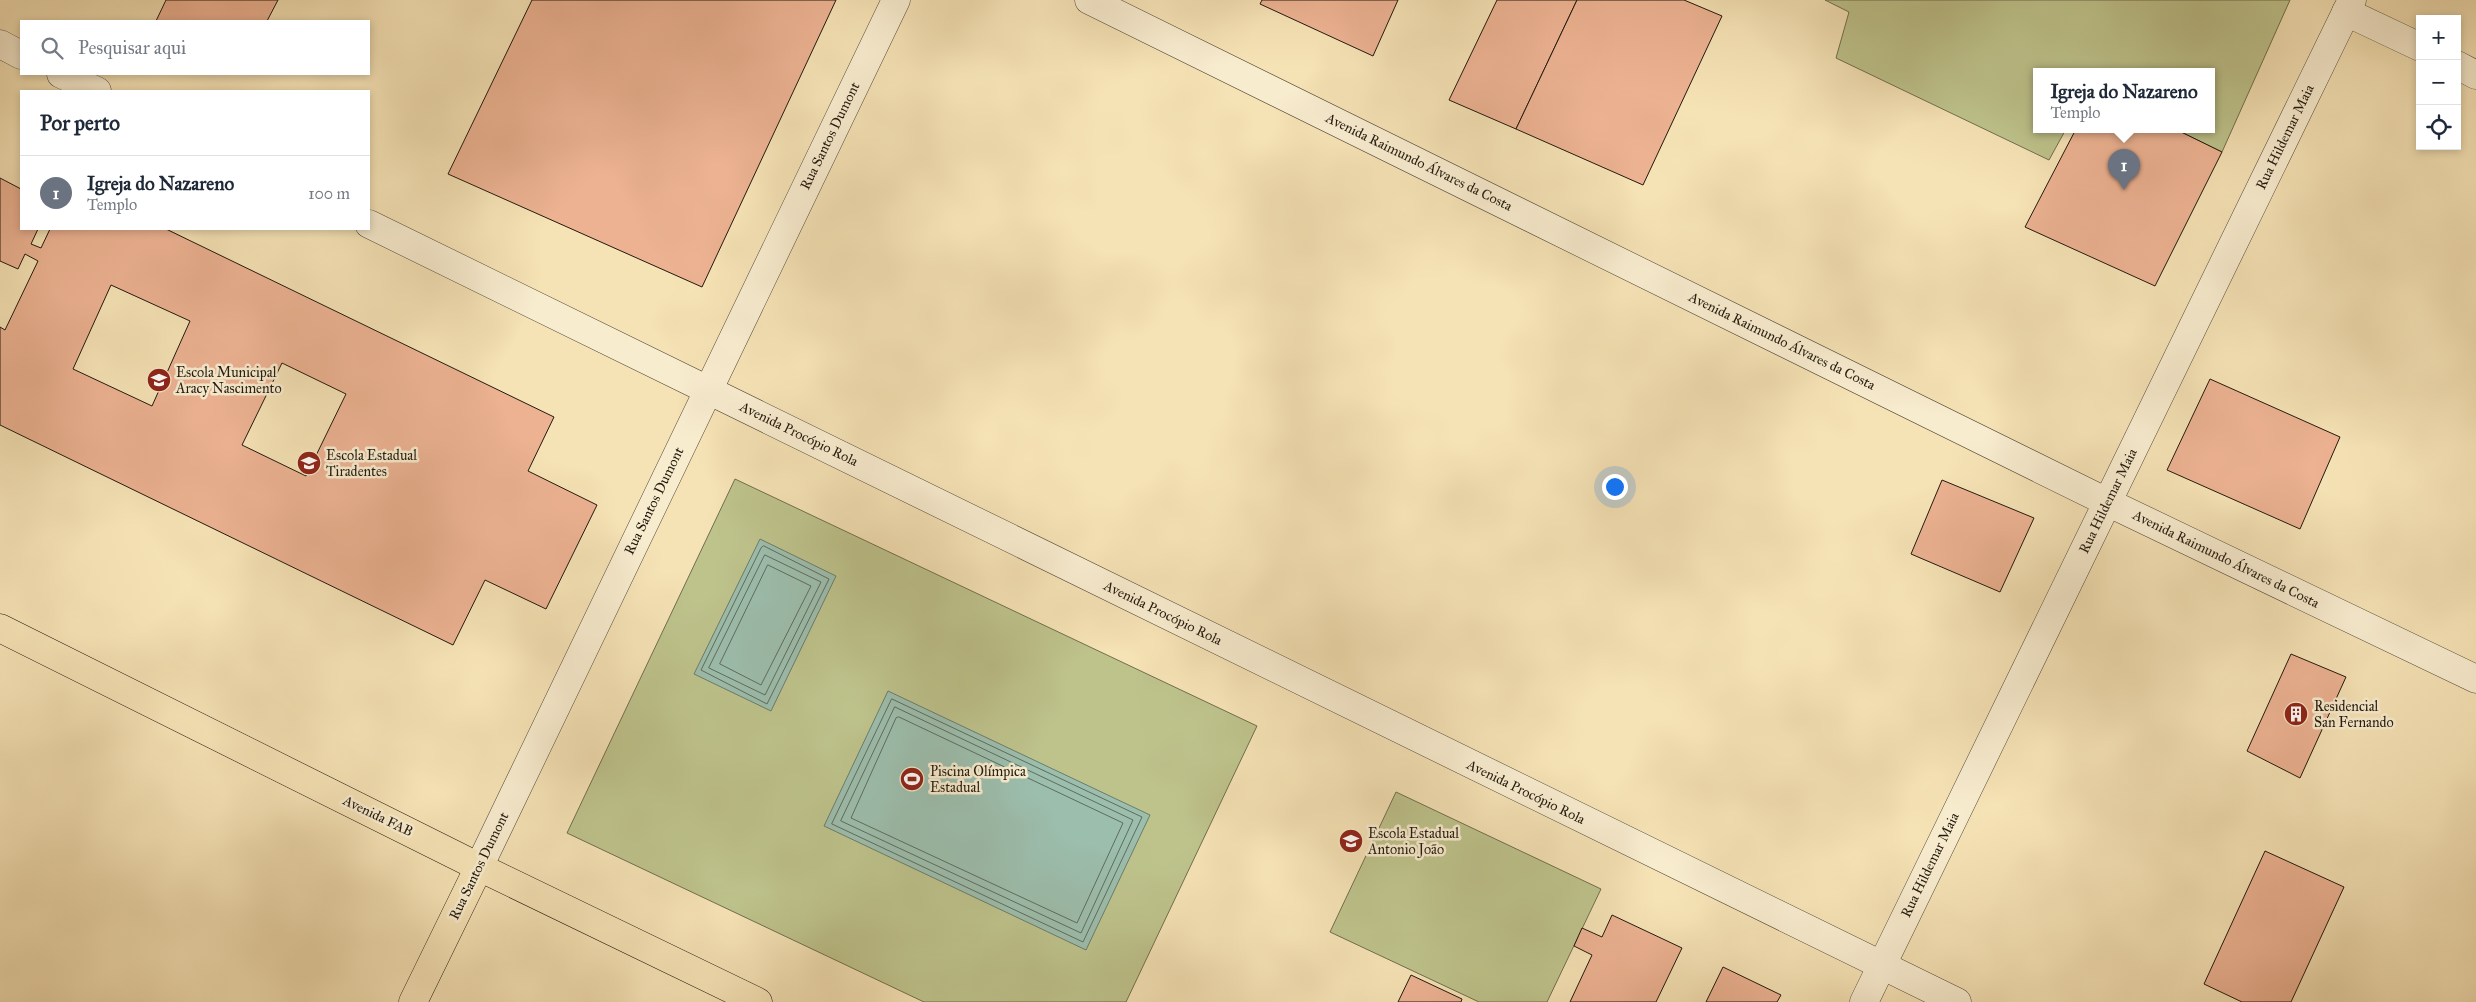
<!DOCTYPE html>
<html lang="pt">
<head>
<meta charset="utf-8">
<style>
	:root { --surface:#fff; --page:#f6f6f7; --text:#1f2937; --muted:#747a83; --line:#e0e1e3; --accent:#8f2418 }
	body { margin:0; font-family:"IM FELL Great Primer",serif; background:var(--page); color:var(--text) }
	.controls { position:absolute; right:15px; top:15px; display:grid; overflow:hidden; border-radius:0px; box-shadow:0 2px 8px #0003 }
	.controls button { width:45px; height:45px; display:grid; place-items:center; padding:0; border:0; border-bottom:1px solid var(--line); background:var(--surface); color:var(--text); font:25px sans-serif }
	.you { position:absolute; left:1614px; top:486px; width:18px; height:18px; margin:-12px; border:4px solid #fff; border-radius:50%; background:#1a73e8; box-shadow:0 0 0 8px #1a73e833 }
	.badge { display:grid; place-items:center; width:32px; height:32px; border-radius:50%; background:var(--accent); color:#fff; font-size:16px; font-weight:700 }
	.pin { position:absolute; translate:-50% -41px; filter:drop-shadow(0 1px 2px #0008) }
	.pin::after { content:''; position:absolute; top:26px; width:18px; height:15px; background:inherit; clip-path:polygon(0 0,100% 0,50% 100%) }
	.popup { position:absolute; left:2033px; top:68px; width:182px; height:65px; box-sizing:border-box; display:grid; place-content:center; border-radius:0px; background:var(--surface); filter:drop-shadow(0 1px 4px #0005); font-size:16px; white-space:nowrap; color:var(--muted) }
	.popup b { font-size:19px; color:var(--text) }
	.popup::after { content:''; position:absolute; left:50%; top:100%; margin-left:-10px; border:10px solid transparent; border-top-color:var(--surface) }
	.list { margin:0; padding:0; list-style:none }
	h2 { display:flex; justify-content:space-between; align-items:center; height:65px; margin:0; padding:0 20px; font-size:21px }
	h2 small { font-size:16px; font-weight:400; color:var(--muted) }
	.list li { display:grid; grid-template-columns:32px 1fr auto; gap:15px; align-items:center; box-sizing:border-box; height:75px; padding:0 20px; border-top:1px solid var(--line) }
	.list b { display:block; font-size:19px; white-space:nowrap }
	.list p { margin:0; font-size:16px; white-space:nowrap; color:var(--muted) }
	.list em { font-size:16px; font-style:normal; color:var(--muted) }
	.icon { flex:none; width:28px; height:28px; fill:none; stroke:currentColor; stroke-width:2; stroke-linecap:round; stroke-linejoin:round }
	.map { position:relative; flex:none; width:2476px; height:1002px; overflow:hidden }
	.search { position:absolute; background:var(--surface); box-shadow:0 2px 8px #0003; left:20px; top:20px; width:350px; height:55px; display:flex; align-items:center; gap:12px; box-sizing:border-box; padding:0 18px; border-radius:0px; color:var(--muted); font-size:19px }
	.panel { position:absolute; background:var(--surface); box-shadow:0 2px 8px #0003; left:20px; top:90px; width:350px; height:140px; border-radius:0px }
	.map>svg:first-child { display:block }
	.green { fill:#bec38c; stroke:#706e4d }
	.water { fill:#9cbead; stroke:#6b7c6d }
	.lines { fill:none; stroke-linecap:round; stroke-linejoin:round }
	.shore { stroke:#5e6c5e; stroke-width:1 }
	.building { fill:#ecb292; stroke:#21190e; fill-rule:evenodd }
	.minor-casing { stroke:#564b38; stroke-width:29 }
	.major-casing { stroke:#21190e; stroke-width:29 }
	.minor { stroke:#f8eccf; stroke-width:28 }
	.major { stroke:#f5e2b5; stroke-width:28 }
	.labels { text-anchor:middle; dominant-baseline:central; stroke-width:5; stroke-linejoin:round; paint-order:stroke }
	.street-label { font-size:14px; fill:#21190e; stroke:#f8eccf }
	.poi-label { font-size:14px; fill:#21190e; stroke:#f8eccf; text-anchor:start }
</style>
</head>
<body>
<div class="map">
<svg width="2476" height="1002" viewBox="0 0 2476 1002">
	<rect width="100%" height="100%" fill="#f5e2b5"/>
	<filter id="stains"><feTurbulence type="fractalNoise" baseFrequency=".004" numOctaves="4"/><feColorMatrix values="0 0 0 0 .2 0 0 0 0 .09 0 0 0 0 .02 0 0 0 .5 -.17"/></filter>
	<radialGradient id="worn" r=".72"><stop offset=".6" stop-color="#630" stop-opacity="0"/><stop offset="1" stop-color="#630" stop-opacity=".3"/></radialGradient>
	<!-- green -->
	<g class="green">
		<path d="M1825,0H2290L2222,152L2175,129H2212V71H2036V129H2066L2049,160L1836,58L1849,12Z"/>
		<path d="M735,479L1257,726L1126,1002H924L567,833Z"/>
		<path d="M1396,792L1601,889L1547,1002H1479L1330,932Z"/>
	</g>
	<!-- water -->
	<g class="water">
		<path d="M760,539L836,576L771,711L694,674Z"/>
		<path d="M888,691L1150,815L1086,950L824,826Z"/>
	</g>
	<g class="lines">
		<!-- shore -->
		<g class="shore">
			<path d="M764,546L829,579L767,704L701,670L761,548Z"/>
			<path d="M765,555L821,582L765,695L709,668Z"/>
			<path d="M768,565L811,586L761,685L720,664Z"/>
			<path d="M892,699L1142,817L1083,942L832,824Z"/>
			<path d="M895,707L1133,820L1081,933L841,821Z"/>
			<path d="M899,717L1123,823L1077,923L851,818L896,718Z"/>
		</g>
	</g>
	<!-- building -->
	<g class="building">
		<path d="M166,0H278L267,21H156Z"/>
		<path d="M532,0H836L702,287L448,174Z"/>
		<path d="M1262,0H1398L1373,56L1260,4Z"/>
		<path d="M1497,0H1577L1516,129L1449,100Z"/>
		<path d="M1577,0H1684L1722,16L1643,185L1516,129Z"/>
		<path d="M2076,129H2175L2222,152L2155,286L2025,227Z"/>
		<path d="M0,178L21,189V229H38L31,244L41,248L50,229H166L554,417L528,471L597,505L546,609L485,580L453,645L0,425V327L5,330L38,261L25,254L18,269L0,261ZM111,285L190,321L152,406L73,369ZM282,363L346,394L306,476L242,445Z"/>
		<path d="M2210,379L2340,437L2300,529L2167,470Z"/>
		<path d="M1942,480L2034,518L2000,592L1911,554Z"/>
		<path d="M2291,654L2346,677L2300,778L2247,751Z"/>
		<path d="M2265,851L2344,887L2291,1002H2242L2204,984Z"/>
		<path d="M1612,915L1682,948L1656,1002H1570L1592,955L1574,946L1582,928L1602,937Z"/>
		<path d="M1723,967L1781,995L1777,1002H1706Z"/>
		<path d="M1411,975L1462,999L1461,1002H1398Z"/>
	</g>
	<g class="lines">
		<!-- minor casing -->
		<g class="minor-casing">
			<g id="minor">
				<path d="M1089,0L2107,502L2476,679"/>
				<path d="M2346,12L2420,47"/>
				<path d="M0,44L21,55"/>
				<path d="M2457,65L2476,75"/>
				<path d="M61,74L97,91"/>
				<path d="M369,224L1957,1002"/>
				<path d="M479,867L896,0"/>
				<path d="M1864,1002L2352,0"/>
			</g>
		</g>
		<!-- major casing -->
		<g class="major-casing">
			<g id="major">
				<path d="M0,628L479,867L758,1002"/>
				<path d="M413,1002L479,867"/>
			</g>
		</g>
		<!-- minor -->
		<use href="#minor" class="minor"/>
		<!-- major -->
		<use href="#major" class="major"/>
	</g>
	<!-- icons -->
	<defs>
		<g id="school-disc" transform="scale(1.25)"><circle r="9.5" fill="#8f2418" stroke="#f8eccf"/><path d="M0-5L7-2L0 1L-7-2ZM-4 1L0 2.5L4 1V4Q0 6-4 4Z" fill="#fff"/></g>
		<g id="building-disc" transform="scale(1.25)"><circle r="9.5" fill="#8f2418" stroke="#f8eccf"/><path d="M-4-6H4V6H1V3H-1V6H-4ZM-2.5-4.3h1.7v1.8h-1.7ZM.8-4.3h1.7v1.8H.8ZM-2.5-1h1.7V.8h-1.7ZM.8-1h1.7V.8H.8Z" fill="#fff"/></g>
		<g id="stadium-disc" transform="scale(1.25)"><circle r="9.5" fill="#8f2418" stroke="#f8eccf"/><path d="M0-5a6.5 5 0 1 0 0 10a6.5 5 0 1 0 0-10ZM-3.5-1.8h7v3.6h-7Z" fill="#fff"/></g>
	</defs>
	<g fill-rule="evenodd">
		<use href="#school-disc" x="159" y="380"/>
		<use href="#school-disc" x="309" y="463"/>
		<use href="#building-disc" x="2296" y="714"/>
		<use href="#stadium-disc" x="912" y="779"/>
		<use href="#school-disc" x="1351" y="841"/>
	</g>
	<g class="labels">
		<!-- street labels -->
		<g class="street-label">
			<text transform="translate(830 136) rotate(-64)">Rua Santos Dumont</text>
			<text transform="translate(2285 137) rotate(-64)">Rua Hildemar Maia</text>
			<text transform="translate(1419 162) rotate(26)">Avenida Raimundo Álvares da Costa</text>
			<text transform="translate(1782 341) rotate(26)">Avenida Raimundo Álvares da Costa</text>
			<text transform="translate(799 434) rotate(26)">Avenida Procópio Rola</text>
			<text transform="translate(654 501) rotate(-64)">Rua Santos Dumont</text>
			<text transform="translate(2108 501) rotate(-64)">Rua Hildemar Maia</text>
			<text transform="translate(2226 559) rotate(26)">Avenida Raimundo Álvares da Costa</text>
			<text transform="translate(1163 613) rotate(26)">Avenida Procópio Rola</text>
			<text transform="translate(1526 792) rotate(26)">Avenida Procópio Rola</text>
			<text transform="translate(378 816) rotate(26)">Avenida FAB</text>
			<text transform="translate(1930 865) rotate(-64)">Rua Hildemar Maia</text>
			<text transform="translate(479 866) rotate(-64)">Rua Santos Dumont</text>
		</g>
		<!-- poi labels -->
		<g class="poi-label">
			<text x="176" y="372">Escola Municipal<tspan x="176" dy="16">Aracy Nascimento</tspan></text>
			<text x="326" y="455">Escola Estadual<tspan x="326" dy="16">Tiradentes</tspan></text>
			<text x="2314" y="706">Residencial<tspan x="2314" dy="16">San Fernando</tspan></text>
			<text x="930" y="771">Piscina Olímpica<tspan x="930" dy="16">Estadual</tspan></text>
			<text x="1368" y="833">Escola Estadual<tspan x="1368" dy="16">Antonio João</tspan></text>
		</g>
	</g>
	<rect width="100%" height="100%" filter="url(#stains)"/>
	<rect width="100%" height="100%" fill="url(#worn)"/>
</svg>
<div class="controls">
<button>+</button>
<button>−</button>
<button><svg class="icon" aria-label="locate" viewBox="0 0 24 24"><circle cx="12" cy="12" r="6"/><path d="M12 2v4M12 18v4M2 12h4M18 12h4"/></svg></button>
</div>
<div class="you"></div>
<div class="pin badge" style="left:2124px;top:190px;background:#6b7280">1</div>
<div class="popup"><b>Igreja do Nazareno</b>Templo</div>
<div class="search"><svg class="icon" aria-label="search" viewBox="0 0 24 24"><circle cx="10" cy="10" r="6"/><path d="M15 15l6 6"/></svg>Pesquisar aqui</div>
<section class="panel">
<h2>Por perto<small></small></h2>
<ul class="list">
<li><span class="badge" style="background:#6b7280">1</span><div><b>Igreja do Nazareno</b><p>Templo</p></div><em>100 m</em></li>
</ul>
</section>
</div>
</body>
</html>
